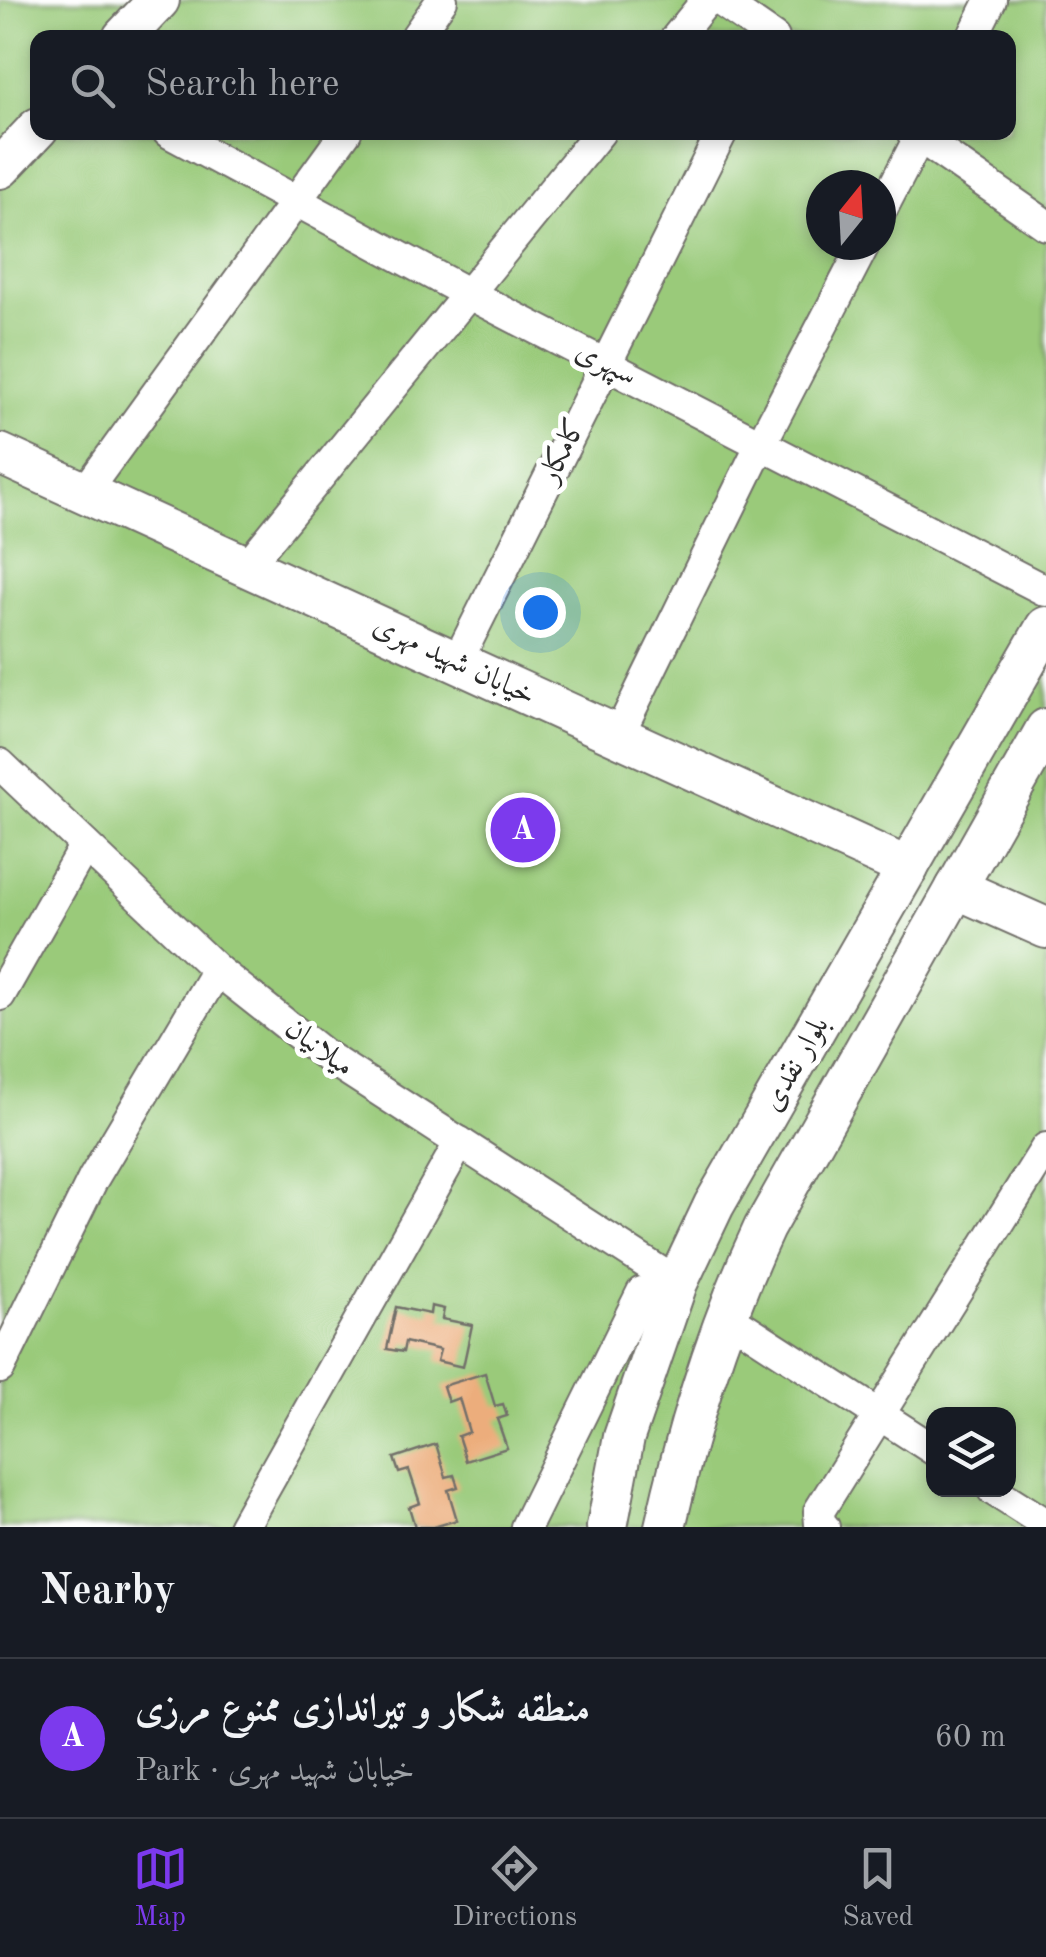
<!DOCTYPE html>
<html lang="en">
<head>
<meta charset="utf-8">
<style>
	:root { --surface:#171b24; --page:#20242c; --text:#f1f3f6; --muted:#9ea1a6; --line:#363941; --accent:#7c3aed }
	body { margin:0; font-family:"Old Standard TT",Amiri,serif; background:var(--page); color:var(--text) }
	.controls { position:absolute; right:30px; bottom:30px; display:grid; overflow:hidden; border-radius:20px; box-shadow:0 5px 15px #0003 }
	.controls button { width:90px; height:90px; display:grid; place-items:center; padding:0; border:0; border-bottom:2px solid var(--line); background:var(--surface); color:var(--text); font:50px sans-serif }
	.compass { position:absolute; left:806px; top:170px; width:90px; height:90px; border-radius:50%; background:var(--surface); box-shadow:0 5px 15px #0003; rotate:18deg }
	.you { position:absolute; left:540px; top:612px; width:35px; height:35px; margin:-25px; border:8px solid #fff; border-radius:50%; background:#1a73e8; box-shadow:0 0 0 15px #1a73e833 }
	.badge { display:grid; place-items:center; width:65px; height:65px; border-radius:50%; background:var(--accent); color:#fff; font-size:32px; font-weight:700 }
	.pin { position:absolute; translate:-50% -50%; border:5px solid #fff; box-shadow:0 2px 10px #0006 }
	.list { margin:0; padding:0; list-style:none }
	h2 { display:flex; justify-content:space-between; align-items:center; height:130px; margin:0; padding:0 40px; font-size:42px }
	h2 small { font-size:32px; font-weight:400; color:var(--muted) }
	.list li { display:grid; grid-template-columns:65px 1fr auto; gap:30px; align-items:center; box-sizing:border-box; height:160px; padding:0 40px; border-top:2px solid var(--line) }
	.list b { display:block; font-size:38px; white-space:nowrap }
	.list p { margin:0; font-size:32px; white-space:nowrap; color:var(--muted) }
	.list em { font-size:32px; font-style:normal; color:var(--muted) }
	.icon { flex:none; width:55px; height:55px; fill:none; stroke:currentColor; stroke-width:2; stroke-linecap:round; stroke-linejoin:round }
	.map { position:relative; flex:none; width:1046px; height:1527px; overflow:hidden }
	.search { position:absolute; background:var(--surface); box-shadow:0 5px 15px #0003; left:30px; right:30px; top:30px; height:110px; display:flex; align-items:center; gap:25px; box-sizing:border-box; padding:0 35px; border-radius:20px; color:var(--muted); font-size:38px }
	.sheet { height:290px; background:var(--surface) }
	nav { display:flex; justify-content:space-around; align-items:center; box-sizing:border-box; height:140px; border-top:2px solid var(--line); background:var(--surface); font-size:28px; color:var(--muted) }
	nav a { display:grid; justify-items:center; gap:5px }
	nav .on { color:var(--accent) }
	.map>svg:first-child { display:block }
	.green { fill:#9aca7a; stroke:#627a52; stroke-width:2.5; fill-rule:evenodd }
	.building { fill:#ecad7b }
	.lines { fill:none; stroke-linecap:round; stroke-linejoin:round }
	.minor-casing { stroke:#72706a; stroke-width:34 }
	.major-casing { stroke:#72706a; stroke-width:44 }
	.minor { stroke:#fff; stroke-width:30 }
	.major { stroke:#fff; stroke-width:40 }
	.labels { text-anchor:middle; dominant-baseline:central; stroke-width:10; stroke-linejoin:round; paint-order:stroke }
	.street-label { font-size:30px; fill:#2b2b2b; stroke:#fff }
</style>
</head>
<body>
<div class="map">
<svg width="1046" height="1527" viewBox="0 0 1046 1527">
	<rect width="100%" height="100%" fill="#fff"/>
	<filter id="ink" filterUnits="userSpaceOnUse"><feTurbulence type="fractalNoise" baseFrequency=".01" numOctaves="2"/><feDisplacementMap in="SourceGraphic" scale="20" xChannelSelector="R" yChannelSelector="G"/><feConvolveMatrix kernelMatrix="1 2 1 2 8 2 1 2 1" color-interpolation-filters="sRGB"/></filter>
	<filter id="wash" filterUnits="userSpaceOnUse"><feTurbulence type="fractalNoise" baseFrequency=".0048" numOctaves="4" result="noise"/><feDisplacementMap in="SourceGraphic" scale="40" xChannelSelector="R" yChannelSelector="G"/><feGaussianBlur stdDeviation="2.25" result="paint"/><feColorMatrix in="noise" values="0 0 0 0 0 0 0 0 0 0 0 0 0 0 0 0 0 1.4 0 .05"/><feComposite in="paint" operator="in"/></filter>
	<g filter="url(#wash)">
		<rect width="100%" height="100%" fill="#f5efde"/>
		<!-- green -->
		<path class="green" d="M0,0H1046V1527H0ZM38,38H1008V132H38ZM821,185H881V245H821ZM934,1414H1008V1490H934Z"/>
		<g id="blocks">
			<!-- building -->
			<g class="building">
				<path d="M431,1306L444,1309L442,1319L472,1325L463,1367L437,1361L440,1350L405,1342L403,1352L387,1349L396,1307L430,1314Z"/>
				<path d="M485,1373L495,1406L503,1404L507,1416L497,1419L507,1448L466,1461L458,1436L469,1432L459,1398L448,1402L443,1386Z"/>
				<path d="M436,1444L446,1477L454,1475L458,1487L448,1490L457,1520L434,1527H415L409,1507L420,1503L409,1470L399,1473L394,1458Z"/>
			</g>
		</g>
	</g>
	<g filter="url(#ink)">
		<use href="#blocks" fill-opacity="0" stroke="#72706a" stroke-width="2.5"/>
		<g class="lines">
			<!-- minor casing -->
			<g class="minor-casing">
				<g id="minor">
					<path d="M719,0L774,38"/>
					<path d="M415,38L442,0"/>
					<path d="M676,38L707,0"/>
					<path d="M972,38L991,0"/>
					<path d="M168,132L469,294L1046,591"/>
					<path d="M912,132L1046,225"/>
					<path d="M881,211L922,132"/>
					<path d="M85,492L346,132"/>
					<path d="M247,566L600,132"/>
					<path d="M457,662L722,132"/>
					<path d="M618,736L761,444L864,245"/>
					<path d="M0,764L217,970L326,1056L677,1283"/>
					<path d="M0,995L85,845"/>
					<path d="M725,1315L934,1450"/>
					<path d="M0,1368L93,1179L217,970"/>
					<path d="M993,1490L1046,1524"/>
					<path d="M243,1527L460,1142"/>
					<path d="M526,1527L642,1292L677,1283"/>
					<path d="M824,1527L820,1524L819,1511L1046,1148"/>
				</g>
			</g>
			<!-- major casing -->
			<g class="major-casing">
				<g id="major">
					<path d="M123,38L159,0"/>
					<path d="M0,168L38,128"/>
					<path d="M0,454L908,868"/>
					<path d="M956,888L1046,928"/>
					<path d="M607,1527L624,1437L677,1283L714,1205L1046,627"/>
					<path d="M665,1527C688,1424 719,1324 764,1228L1046,729"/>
				</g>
			</g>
			<!-- minor -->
			<use href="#minor" class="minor"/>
			<!-- major -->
			<use href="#major" class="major"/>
		</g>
	</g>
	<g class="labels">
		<!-- street labels -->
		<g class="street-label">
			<text transform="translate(606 364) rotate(27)">سپهری</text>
			<text transform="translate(563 451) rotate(-63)">کامکار</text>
			<text transform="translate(454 661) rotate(25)">خیابان شهید مهری</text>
			<text transform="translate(319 1048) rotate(36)">میلانیان</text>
			<text transform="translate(796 1064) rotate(-60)">بلوار نقدی</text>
		</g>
	</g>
</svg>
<div class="controls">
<button><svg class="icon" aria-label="layers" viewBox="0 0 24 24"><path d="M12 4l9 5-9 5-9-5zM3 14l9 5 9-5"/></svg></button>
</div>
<svg class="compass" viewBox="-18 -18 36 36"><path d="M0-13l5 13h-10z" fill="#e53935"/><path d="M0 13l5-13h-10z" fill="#9ea1a6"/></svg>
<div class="you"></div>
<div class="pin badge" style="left:523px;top:830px">A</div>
<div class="search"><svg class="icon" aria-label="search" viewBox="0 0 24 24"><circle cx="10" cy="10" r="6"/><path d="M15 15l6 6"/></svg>Search here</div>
</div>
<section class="sheet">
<h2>Nearby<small></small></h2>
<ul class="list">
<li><span class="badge">A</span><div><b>منطقه شکار و تیراندازی ممنوع مرزی</b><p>Park · خیابان شهید مهری</p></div><em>60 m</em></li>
</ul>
</section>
<nav>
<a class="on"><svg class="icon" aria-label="map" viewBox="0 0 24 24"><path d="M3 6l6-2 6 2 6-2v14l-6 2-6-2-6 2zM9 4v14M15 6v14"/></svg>Map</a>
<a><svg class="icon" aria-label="directions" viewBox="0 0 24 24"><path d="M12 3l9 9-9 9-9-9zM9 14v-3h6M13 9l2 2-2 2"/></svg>Directions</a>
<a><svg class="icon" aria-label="saved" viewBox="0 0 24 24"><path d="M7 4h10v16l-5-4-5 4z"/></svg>Saved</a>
</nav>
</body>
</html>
